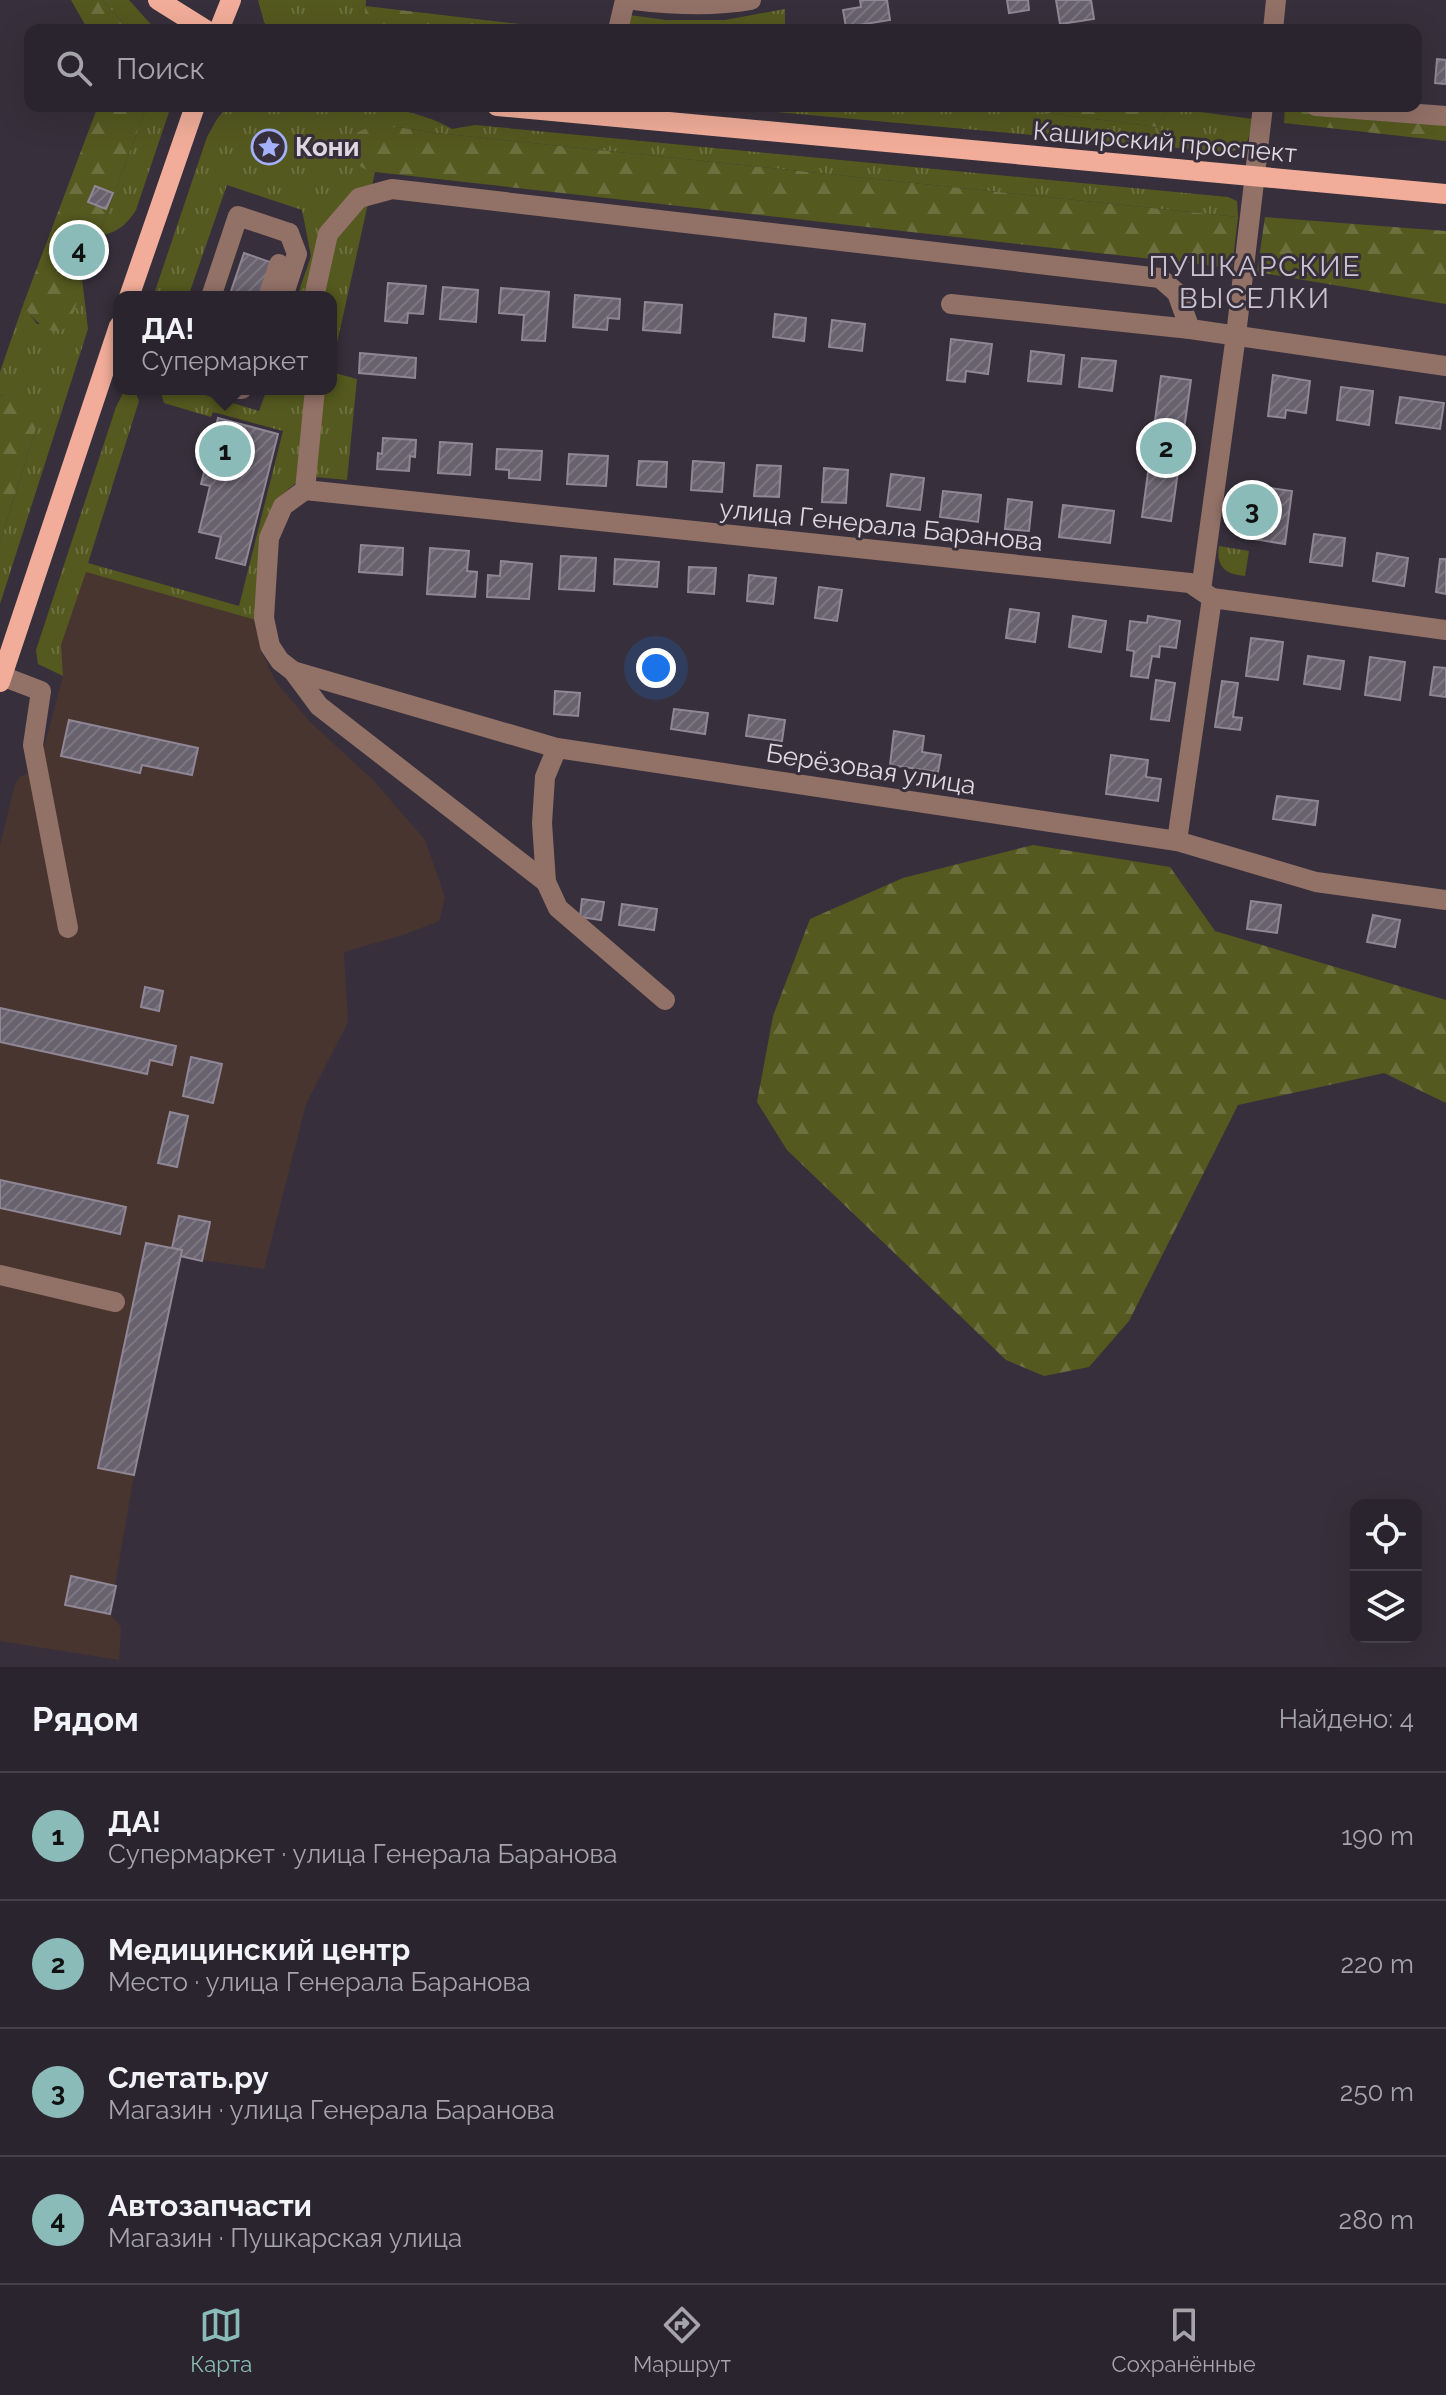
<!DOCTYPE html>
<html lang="ru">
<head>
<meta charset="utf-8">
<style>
	:root { --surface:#29242d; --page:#312c35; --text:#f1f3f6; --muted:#a5a4aa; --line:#454149; --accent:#8bbbb9 }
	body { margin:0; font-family:Raleway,sans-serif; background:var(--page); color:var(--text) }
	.controls { position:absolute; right:24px; bottom:24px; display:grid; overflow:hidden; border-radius:16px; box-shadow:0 8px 32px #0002 }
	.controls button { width:72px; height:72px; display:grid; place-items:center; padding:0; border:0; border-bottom:2px solid var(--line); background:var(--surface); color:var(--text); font:40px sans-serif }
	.you { position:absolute; left:656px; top:668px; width:28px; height:28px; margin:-20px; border:6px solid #fff; border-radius:50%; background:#1a73e8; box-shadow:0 0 0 12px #1a73e833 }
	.badge { display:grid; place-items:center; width:52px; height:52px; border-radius:50%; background:var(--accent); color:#111; font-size:26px; font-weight:700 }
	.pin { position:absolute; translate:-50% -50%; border:4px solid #fff; box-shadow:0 2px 8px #0006 }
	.popup { position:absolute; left:113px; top:291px; width:224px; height:104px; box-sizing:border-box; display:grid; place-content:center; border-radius:16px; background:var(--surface); filter:drop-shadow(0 2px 6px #0005); font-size:26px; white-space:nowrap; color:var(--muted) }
	.popup b { font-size:30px; color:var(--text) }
	.popup::after { content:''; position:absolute; left:50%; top:100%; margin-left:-16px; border:16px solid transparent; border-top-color:var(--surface) }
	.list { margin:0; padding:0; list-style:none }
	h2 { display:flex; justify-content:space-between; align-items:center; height:104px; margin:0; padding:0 32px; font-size:34px }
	h2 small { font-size:26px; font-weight:400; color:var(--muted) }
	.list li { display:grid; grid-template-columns:52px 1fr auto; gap:24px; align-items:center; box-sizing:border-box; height:128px; padding:0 32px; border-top:2px solid var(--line) }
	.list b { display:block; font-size:30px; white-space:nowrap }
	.list p { margin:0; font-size:26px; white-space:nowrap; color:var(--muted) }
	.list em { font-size:26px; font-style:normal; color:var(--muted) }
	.icon { flex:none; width:44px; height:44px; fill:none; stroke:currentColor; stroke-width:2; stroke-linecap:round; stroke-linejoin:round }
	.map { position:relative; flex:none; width:1446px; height:1667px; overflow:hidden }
	.search { position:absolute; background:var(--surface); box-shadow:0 8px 32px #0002; left:24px; right:24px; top:24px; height:88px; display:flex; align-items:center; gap:20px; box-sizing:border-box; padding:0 28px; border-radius:16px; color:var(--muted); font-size:30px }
	.sheet { height:616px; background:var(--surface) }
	nav { display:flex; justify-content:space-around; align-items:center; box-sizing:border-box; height:112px; border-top:2px solid var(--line); background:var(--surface); font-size:22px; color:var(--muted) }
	nav a { display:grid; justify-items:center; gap:4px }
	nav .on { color:var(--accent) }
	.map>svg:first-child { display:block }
	.industrial { fill:#493530 }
	.grass { fill:url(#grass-tufts) }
	.forest { fill:url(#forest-firs) }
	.building { fill:url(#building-hatch); stroke:#8f8795; stroke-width:2 }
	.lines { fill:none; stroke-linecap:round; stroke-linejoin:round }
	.minor { stroke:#927167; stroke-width:20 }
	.major { stroke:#f1ad99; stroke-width:20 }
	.labels { text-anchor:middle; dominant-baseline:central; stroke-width:6; stroke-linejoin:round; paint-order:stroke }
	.street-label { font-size:26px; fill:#ded9e1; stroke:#37303c }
	.poi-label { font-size:26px; font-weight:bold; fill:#ded9e1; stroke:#37303c; text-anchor:start }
	.neighbourhood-label { font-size:28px; letter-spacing:2px; fill:#cbc2d1; stroke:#37303c }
</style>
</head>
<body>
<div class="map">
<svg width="1446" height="1667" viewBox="0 0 1446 1667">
	<defs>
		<pattern id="grass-tufts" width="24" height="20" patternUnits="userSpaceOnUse" patternTransform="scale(2)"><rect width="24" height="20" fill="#54591f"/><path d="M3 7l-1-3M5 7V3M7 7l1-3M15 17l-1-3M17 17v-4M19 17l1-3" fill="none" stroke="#6c703f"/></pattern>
		<pattern id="forest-firs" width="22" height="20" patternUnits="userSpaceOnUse" patternTransform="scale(2)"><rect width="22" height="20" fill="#54591f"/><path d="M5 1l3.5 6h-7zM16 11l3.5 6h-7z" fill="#6c703f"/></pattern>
		<pattern id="building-hatch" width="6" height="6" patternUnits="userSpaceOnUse" patternTransform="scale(2)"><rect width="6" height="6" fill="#68616e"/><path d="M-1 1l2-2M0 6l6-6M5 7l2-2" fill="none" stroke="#7d7782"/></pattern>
	</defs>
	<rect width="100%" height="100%" fill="#37303c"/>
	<!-- industrial -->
	<path class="industrial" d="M86,571L256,620L261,652L276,682L310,722L373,780L425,840L445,897L439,921L403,935L344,952L348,1022L306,1104L264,1269L180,1257L134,1475L110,1614L121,1627L119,1660L0,1641V845L15,784L21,776L38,770L63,676L61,645Z"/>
	<!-- grass -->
	<g class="grass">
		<path d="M102,0H129L156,30H130Z"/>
		<path d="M258,0H366L365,15L380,28L398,30H269L264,22Z"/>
		<path d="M785,9V30H626L629,15L666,20H725Z"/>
		<path d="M147,106H171L136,210C126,226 116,233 98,236Z"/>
		<path d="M228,106C293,106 396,95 452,129L475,125L1228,197L1237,201L1238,217L437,133L397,127L363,169L375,172L331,370V297H297L311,256L302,210L227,185L188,297H153L207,137L217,119Z"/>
		<path d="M708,106H993L1157,127L1170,108L1253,119C1248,143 1248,151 1221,152Z"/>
		<path d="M82,279L88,329L0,604V543L36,428L5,394L0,396V372L23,305L37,324H68Z"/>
		<path d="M331,372L357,379L347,480L305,476L276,499L261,534L256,620L86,572L61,645L63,676L38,664L36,650L116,407L123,393L134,389L139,401L88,563L239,606L283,431L213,412L211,417L164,403L160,389H185L259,411L267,389H331Z"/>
		<path d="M1219,546L1249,551L1245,576C1225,574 1216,567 1219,546Z"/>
	</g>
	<!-- forest -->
	<g class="forest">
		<path d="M71,0H102L130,30H88Z"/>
		<path d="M365,6L569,30H398L371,25L365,15Z"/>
		<path d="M98,106H147L98,236L75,229L58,270L82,279C78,292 76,312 69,323C55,345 31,317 23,305Z"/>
		<path d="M993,106H1154L1170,108L1157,127Z"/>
		<path d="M1285,106L1446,116V141L1284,123Z"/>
		<path d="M374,126L397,127L437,133L1238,217L1232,268L375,172C371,171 366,171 363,168C352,162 347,143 356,134C360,130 368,128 374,126Z"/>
		<path d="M1265,217L1446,231V304L1257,272Z"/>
		<path d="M5,394C27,395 33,408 36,428L0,543V396Z"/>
		<path d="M1033,845L1170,867L1215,931L1446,1000V1103L1384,1073L1238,1105L1129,1321L1089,1367L1044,1376L1006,1360L787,1150L757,1102L773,1016L810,919L903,878Z"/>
	</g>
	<!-- building -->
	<g class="building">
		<path d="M860,0H887L890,20L846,27L843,10L861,7Z"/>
		<path d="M1007,0H1028L1029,10L1009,13Z"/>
		<path d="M1056,0H1091L1094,19L1060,24Z"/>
		<path d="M1437,59L1446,60V84L1435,83Z"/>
		<path d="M95,186L113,193L106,209L88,202Z"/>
		<path d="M75,228L98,236L82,279L58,271Z"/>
		<path d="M244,253L273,263L261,297H229Z"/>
		<path d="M388,283L426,286L423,314L408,313L407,323L385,321Z"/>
		<path d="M443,287L478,290L476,322L440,319Z"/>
		<path d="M501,288L549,292L545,341L522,340L524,315L499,313Z"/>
		<path d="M575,295L620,299L619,319L608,318L607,330L573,327Z"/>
		<path d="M645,302L682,305L680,333L643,330Z"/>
		<path d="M775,314L806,318L804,341L773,337Z"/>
		<path d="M832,320L865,324L862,351L829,347Z"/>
		<path d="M951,339L992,344L988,374L966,371L965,382L947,380Z"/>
		<path d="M1031,351L1064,355L1061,384L1028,381Z"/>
		<path d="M360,353L416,358L415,378L359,373Z"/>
		<path d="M1082,358L1116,361L1112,391L1079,387Z"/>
		<path d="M1273,375L1310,381L1306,413L1286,410L1285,418L1268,416Z"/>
		<path d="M1161,376L1191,380L1171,521L1142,517Z"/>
		<path d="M1341,387L1373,391L1369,425L1337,420Z"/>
		<path d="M1400,397L1444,403L1440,429L1396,423Z"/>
		<path d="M218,418L278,434L245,565L216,558L221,537L199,532L210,486L201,484Z"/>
		<path d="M383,438L416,440L415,457L410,456L409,471L377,469L378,453L382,454Z"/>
		<path d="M440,442L472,444L470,475L438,473Z"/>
		<path d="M497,449L542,451L540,480L509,478V470L496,469Z"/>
		<path d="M569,454L608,456L606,486L567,484Z"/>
		<path d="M639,461L667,462L666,487L637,485Z"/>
		<path d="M693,461L724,463L722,492L691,490Z"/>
		<path d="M757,465L781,466L779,497L754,496Z"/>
		<path d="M824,468L848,470L846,503L822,502Z"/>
		<path d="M891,474L924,478L920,510L887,506Z"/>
		<path d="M1248,485L1292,491L1285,544L1241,537Z"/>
		<path d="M943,491L981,495L978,522L940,517Z"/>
		<path d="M1008,499L1032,502L1029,531L1005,529Z"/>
		<path d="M1063,505L1114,511L1110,543L1059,537Z"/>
		<path d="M1314,534L1345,538L1342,566L1310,562Z"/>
		<path d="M361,545L403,548L402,575L359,572Z"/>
		<path d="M430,548L469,551L467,571L477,572L475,597L427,594Z"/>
		<path d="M1377,553L1408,558L1404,586L1373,581Z"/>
		<path d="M561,556L596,558L594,591L559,589Z"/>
		<path d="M615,559L659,562L657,587L614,584Z"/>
		<path d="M1440,559H1446V594L1436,592Z"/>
		<path d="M501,561L532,564L529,599L487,597L488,575L500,576Z"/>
		<path d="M689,567L716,568L714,594L688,592Z"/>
		<path d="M749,575L776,578L773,604L747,601Z"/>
		<path d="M819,587L842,590L837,621L815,618Z"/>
		<path d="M1010,609L1039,613L1035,642L1006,638Z"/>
		<path d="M1073,616L1106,621L1101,652L1069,647Z"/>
		<path d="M1148,616L1180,621L1176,648L1160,646L1159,657L1152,656L1148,678L1131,676L1134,651L1127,650L1130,621L1147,623Z"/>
		<path d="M1251,638L1283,642L1278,680L1246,676Z"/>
		<path d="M1308,656L1344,661L1340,689L1304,684Z"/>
		<path d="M1370,657L1405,662L1400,700L1365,695Z"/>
		<path d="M1434,667L1446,668V697L1430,695Z"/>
		<path d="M1156,680L1175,683L1169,721L1151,719Z"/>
		<path d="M1222,681L1238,683L1233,717L1242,718L1240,730L1215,727Z"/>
		<path d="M555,691L580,693L578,716L554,714Z"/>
		<path d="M674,709L708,713L705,734L671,729Z"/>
		<path d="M749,715L785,720L782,741L746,736Z"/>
		<path d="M69,720L198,748L192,775L142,765L140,773L61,756Z"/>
		<path d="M894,731L924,736L922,752L941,755L938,772L890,765Z"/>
		<path d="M1111,755L1148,760L1146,777L1161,779L1158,801L1106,794Z"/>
		<path d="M1277,796L1318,801L1315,825L1273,819Z"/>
		<path d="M582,899L604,902L601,920L580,917Z"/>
		<path d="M1251,901L1281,905L1277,933L1247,929Z"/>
		<path d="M622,904L657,909L654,930L619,925Z"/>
		<path d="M1373,915L1400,920L1395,947L1367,942Z"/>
		<path d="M145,987L163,991L159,1011L141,1007Z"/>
		<path d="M0,1008L176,1046L172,1065L150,1060L147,1074L0,1042Z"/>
		<path d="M191,1057L222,1064L213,1103L183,1096Z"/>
		<path d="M170,1112L188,1116L177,1167L158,1163Z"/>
		<path d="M0,1180L126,1207L120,1234L0,1208Z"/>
		<path d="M179,1216L210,1222L202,1261L180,1256L182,1250L172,1248Z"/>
		<path d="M146,1243L182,1250L134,1475L98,1468Z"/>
		<path d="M71,1576L116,1586L110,1614L65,1605Z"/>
	</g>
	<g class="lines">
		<!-- minor -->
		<g class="minor">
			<path d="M634,0C674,5 712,7 751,0"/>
			<path d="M618,30L625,0"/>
			<path d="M1273,30L1276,0"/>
			<path d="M1316,106L1446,116"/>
			<path d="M211,297L238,216L289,233"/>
			<path d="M268,297L279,264"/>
			<path d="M283,297L297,254L289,233"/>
			<path d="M314,297L328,234L359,198L392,189L1160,278L1177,293L1190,329L1446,366"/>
			<path d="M951,304L1190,329"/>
			<path d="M237,389H242"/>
			<path d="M315,389L305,490L283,506L269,538L264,618L270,646L280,661L293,671L319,706L546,882"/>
			<path d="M305,490L1190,583L1212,598L1446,630"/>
			<path d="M1201,590L1236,335L1263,106"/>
			<path d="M293,671L557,748L1177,841L1316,882L1446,900"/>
			<path d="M2,676L41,691L33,745L68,928"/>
			<path d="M557,748L545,777L542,823L546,882L558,908L665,1000"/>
			<path d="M1177,841L1212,598"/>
			<path d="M0,1275L115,1302"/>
		</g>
		<!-- major -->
		<g class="major">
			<path d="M158,0L206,30"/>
			<path d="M219,30L231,0"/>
			<path d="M497,106L1446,194"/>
			<path d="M129,297L195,106"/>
			<path d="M0,682L119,326"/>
		</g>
	</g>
	<!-- icons -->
	<defs>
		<g id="sight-ring" transform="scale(1.8)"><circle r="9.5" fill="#37303c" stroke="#a4b2fc" stroke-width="1.5"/><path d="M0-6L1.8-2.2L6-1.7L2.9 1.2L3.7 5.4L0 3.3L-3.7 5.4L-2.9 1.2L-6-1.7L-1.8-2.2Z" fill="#a4b2fc"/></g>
	</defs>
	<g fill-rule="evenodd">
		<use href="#sight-ring" x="269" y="147"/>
	</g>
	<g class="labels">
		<!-- street labels -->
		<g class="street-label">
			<text transform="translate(1165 142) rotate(5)">Каширский проспект</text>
			<text transform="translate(881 525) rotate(6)">улица Генерала Баранова</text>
			<text transform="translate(871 769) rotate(9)">Берёзовая улица</text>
		</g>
		<!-- poi labels -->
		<g class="poi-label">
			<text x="295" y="147">Кони</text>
		</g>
		<!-- neighbourhood labels -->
		<g class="neighbourhood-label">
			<text x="1255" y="266">ПУШКАРСКИЕ<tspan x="1255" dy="32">ВЫСЕЛКИ</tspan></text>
		</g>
	</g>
</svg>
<div class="controls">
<button><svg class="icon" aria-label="locate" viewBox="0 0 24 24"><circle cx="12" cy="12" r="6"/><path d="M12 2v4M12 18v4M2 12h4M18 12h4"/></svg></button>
<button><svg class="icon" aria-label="layers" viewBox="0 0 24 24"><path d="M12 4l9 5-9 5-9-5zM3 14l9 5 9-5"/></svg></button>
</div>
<div class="you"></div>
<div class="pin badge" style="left:225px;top:451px">1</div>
<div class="popup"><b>ДА!</b>Супермаркет</div>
<div class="pin badge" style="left:1166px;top:448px">2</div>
<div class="pin badge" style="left:1252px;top:510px">3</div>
<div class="pin badge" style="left:79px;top:250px">4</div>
<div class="search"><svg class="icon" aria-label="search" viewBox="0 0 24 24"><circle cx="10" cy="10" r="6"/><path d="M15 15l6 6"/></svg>Поиск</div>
</div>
<section class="sheet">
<h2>Рядом<small>Найдено: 4</small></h2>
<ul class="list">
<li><span class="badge">1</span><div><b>ДА!</b><p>Супермаркет · улица Генерала Баранова</p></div><em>190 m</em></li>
<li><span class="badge">2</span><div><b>Медицинский центр</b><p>Место · улица Генерала Баранова</p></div><em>220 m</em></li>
<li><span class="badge">3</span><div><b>Слетать.ру</b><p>Магазин · улица Генерала Баранова</p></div><em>250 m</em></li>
<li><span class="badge">4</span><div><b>Автозапчасти</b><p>Магазин · Пушкарская улица</p></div><em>280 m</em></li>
</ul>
</section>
<nav>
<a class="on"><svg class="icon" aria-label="map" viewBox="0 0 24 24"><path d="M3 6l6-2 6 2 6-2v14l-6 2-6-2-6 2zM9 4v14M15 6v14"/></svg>Карта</a>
<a><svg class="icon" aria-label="directions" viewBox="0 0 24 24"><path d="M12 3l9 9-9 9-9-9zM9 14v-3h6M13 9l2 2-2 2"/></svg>Маршрут</a>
<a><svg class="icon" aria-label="saved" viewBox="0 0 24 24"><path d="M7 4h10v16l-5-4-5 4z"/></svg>Сохранённые</a>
</nav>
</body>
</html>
